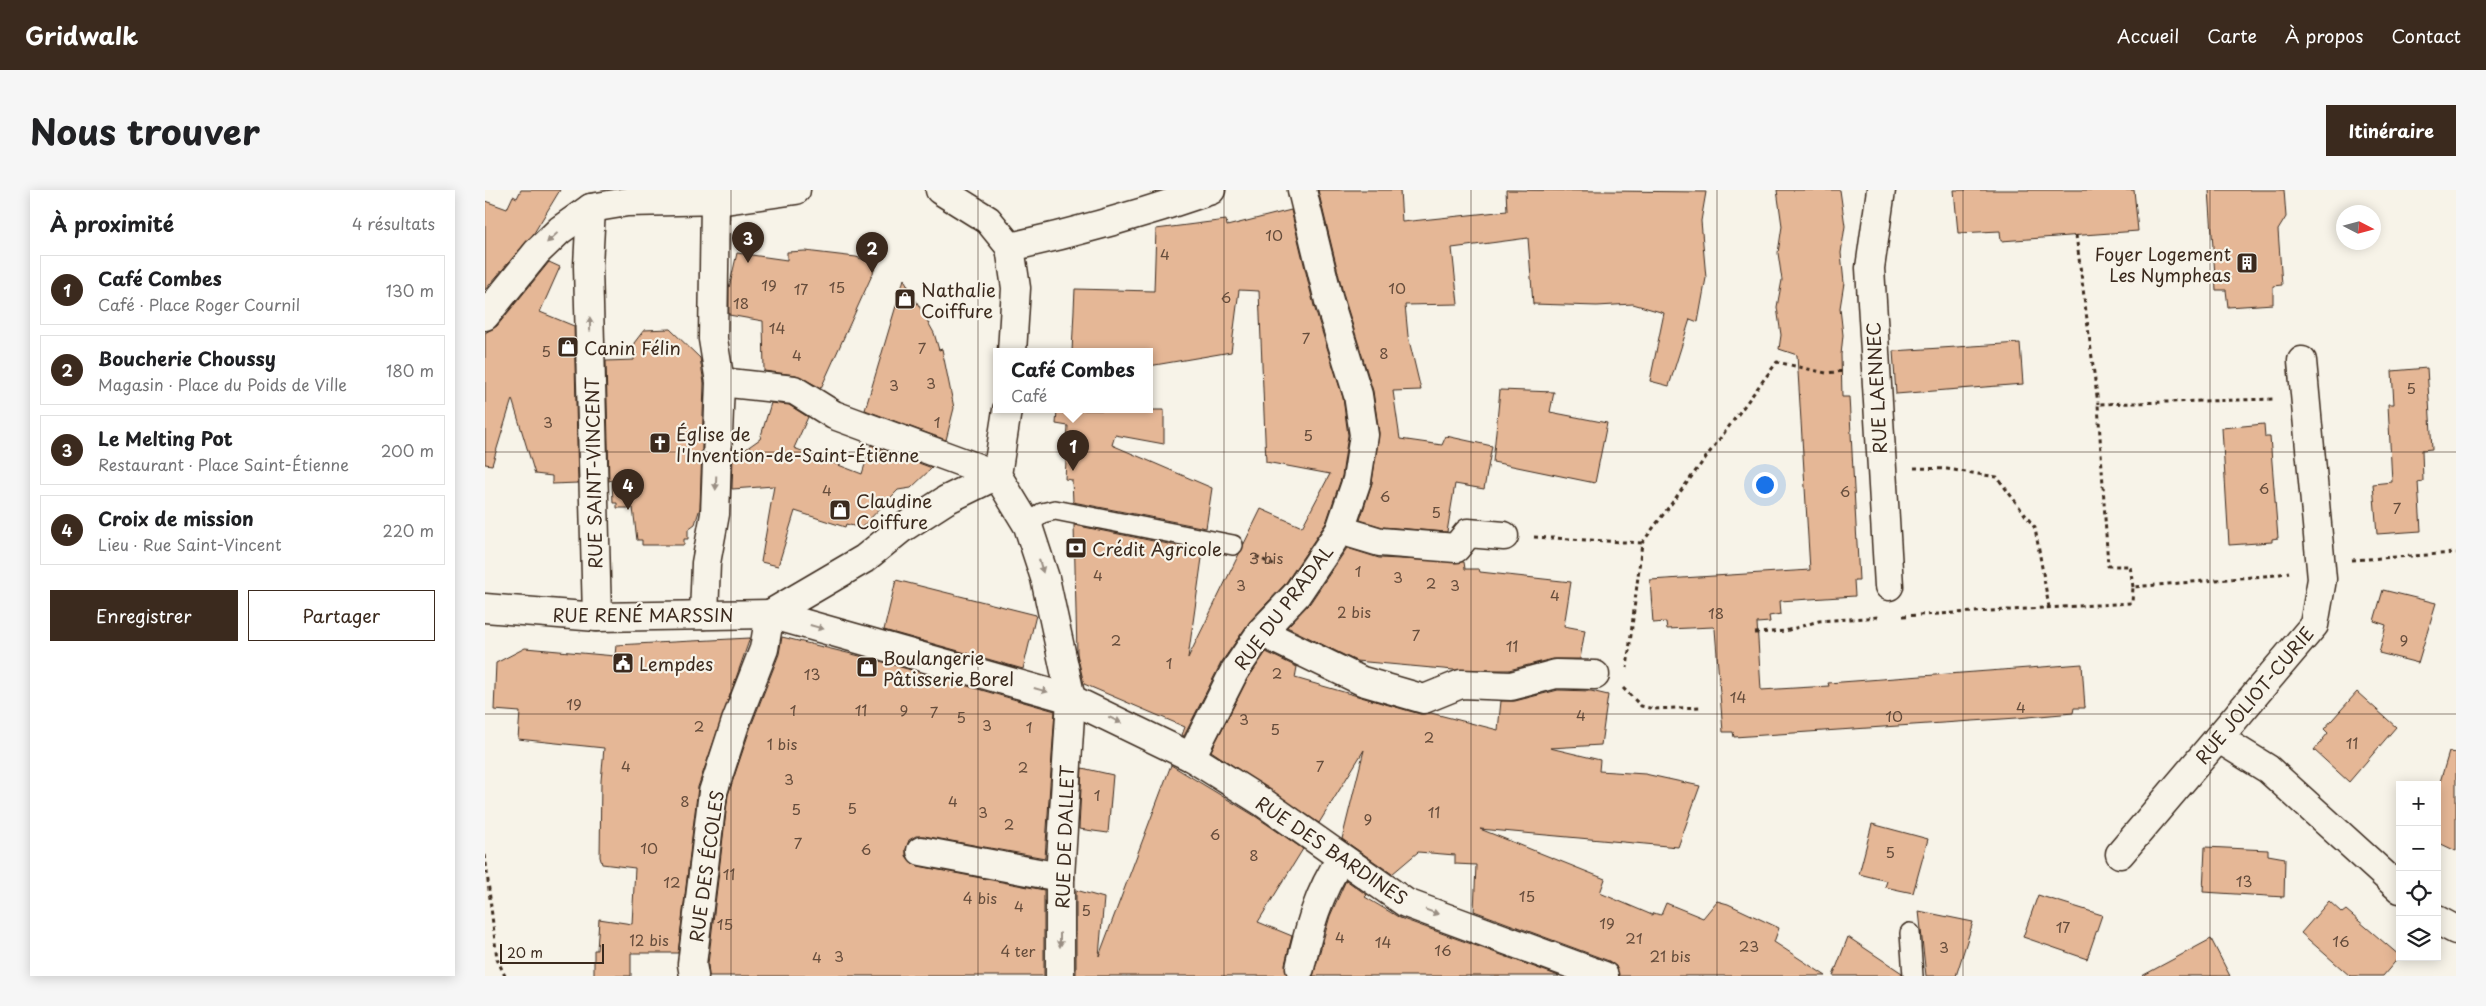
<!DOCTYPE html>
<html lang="fr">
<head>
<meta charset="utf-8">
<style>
	:root { --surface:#fff; --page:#f6f6f6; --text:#202124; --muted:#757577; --line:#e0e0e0; --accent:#3b2a1e }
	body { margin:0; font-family:"Playpen Sans",sans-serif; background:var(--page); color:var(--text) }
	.controls { position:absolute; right:15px; bottom:15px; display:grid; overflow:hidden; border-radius:0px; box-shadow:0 2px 12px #0003 }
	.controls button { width:45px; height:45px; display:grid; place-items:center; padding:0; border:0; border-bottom:1px solid var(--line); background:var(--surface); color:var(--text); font:25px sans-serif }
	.compass { position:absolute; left:1851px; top:15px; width:45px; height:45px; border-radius:50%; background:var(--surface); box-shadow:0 2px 12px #0003; rotate:96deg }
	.scale { position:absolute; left:15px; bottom:12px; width:104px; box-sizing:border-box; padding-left:5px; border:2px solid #3b2a1e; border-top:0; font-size:14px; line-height:18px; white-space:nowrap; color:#3b2a1e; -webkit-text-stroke:4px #f7f3e8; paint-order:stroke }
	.you { position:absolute; left:1279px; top:294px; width:18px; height:18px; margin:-12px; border:4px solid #fff; border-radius:50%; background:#1a73e8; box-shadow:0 0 0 8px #1a73e833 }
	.badge { display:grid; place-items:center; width:32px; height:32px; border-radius:50%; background:var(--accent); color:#fff; font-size:16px; font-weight:700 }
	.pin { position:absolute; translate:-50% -41px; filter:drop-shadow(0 1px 2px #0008) }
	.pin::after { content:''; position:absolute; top:26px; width:18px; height:15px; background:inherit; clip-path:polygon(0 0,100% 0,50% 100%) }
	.popup { position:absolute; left:508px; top:158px; width:160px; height:65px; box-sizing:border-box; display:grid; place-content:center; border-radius:0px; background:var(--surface); filter:drop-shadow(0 1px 4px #0005); font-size:16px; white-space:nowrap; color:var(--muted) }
	.popup b { font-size:19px; color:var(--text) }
	.popup::after { content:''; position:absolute; left:50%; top:100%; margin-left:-10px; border:10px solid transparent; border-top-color:var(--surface) }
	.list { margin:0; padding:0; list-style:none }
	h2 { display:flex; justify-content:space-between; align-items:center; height:65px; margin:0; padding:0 20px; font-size:21px }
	h2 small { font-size:16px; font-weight:400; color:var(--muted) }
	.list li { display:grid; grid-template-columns:32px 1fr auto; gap:15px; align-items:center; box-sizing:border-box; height:70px; margin:0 10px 10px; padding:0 10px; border:1px solid var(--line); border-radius:0px }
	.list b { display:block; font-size:19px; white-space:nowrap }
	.list p { margin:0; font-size:16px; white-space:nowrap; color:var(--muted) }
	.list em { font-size:16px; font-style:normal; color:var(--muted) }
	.actions { display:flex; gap:10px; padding:15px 20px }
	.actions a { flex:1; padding:11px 0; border:1px solid var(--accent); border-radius:0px; text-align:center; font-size:18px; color:var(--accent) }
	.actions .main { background:var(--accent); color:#fff }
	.icon { flex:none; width:28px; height:28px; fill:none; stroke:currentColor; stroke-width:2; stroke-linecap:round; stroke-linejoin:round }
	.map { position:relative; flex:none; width:1971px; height:786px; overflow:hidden; border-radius:0px }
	header { display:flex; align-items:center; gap:30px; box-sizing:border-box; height:70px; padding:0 25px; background:var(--accent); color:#fff }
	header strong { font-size:24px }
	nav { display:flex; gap:28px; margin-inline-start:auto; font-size:18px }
	.intro { display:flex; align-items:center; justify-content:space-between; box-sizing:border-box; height:120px; padding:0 30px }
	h1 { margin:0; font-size:35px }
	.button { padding:12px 22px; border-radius:0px; background:var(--accent); color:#fff; font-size:18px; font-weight:700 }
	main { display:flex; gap:30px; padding:0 30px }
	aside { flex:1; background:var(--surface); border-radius:0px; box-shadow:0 2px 12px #0003 }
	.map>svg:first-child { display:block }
	.building { fill:#e5b796; stroke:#3b2a1e }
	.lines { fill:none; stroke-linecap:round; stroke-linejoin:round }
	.service-casing { stroke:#3b2a1e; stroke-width:22 }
	.minor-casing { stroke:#3b2a1e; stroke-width:31 }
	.path { stroke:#3b2a1e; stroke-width:3; stroke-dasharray:4 4; stroke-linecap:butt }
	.service { stroke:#f7f3e8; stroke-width:19 }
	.minor { stroke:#f7f3e8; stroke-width:28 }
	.oneway { fill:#998e83 }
	.grid { fill:none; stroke:#3b2a1e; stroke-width:1; stroke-opacity:0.55 }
	.labels { text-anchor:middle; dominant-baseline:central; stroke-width:4.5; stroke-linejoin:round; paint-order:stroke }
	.number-label { font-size:15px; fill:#664d3c }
	.poi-label { font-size:18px; fill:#3b2a1e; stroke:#f7f3e8; text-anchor:start }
	.street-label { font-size:18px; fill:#3b2a1e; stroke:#f7f3e8 }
</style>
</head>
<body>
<header>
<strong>Gridwalk</strong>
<nav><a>Accueil</a><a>Carte</a><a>À propos</a><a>Contact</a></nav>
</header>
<div class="intro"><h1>Nous trouver</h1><a class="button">Itinéraire</a></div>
<main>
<aside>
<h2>À proximité<small>4 résultats</small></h2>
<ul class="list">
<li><span class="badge">1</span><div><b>Café Combes</b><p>Café · Place Roger Cournil</p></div><em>130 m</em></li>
<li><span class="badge">2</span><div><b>Boucherie Choussy</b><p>Magasin · Place du Poids de Ville</p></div><em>180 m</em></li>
<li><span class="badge">3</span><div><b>Le Melting Pot</b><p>Restaurant · Place Saint-Étienne</p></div><em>200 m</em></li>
<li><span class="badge">4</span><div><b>Croix de mission</b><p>Lieu · Rue Saint-Vincent</p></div><em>220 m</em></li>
</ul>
<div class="actions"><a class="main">Enregistrer</a><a>Partager</a></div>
</aside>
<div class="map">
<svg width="1971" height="786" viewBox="0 0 1971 786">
	<rect width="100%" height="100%" fill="#f7f3e8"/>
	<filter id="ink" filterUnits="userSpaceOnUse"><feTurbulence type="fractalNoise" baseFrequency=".02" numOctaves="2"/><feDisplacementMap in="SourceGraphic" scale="10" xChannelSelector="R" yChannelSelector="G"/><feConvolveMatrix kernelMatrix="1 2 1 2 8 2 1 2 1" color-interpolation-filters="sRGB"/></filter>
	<g filter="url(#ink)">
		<!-- building -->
		<g class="building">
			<path d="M36,0H75L49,43L0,100V11L22,19L28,6L32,8Z"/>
			<path d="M833,0H915L917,32L1022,21L1021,0L1221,2L1216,31L1221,88L1213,132L1205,129L1184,196L1165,191L1179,123L1148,114L1112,116L1048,114L1043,48L967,58L973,114L920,115L923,146L936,200L908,201L915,249L957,255L961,246L1007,256L999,299L970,294L962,342L898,337L875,330L887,293L894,243L888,201L859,107Z"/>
			<path d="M1292,0H1355L1360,36L1356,63L1359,93L1355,118L1358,145L1356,165L1357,207H1364L1374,390H1369L1370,406L1295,411L1296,424L1284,426L1285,432L1272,433L1276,500L1344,496L1343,493L1597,474L1600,518H1589L1588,523L1532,528L1249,547L1248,542H1238L1230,439L1228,437L1182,439L1181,432L1168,433L1165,390L1325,380L1312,165L1294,159L1296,145L1292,117L1297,90L1293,63L1297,36Z"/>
			<path d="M1469,0H1649L1653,41L1516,51L1515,41L1473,43Z"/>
			<path d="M1724,0H1799L1801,27L1793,40L1797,95L1788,96V114L1743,117L1741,100H1731Z"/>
			<path d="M806,20L829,116L858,208L863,245L857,286L841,333L800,394L765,431L736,473L699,546L697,545L700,537L599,494L592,464L589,335L718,361L703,468L776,319L817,337L845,284L781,272L774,101L754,100L746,162L664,176V162H587L590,99L669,101L671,39L741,30L742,36Z"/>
			<path d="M320,61L371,67L392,74L336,198L311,185L279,181L278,131L244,125V98L252,63L302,70V62Z"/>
			<path d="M64,72L75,77L55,122L89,136L93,293L67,294V286L50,284L27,209L7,275L0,274V143L12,136Z"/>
			<path d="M419,89L449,143L454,160L457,159L469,218L461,250L380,220Z"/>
			<path d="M185,139L215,168L219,193L215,318L210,334L203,339V349H199V355H157V350H152L148,318H132V313H128L127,290L124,291L121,171L149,170V153L159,140Z"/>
			<path d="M1535,153L1538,194L1411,204L1408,161Z"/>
			<path d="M1942,178L1947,259L1937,260L1938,291L1933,292L1936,341L1892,344L1888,294L1907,292L1903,214H1909L1907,181Z"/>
			<path d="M1015,200L1069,202L1065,222L1122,233L1110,293L1008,272Z"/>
			<path d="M286,213L304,215L323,227L309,258L377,284L386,255L447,278L426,298L413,300L376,338L361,334L360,337L310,321L293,376L276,372L289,296L247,299L248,268L275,249Z"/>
			<path d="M572,220H679V254L630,245L627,255L727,298L721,338L588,312L587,290L580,289L583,236L571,234Z"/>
			<path d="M1779,234L1780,247H1785L1793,348L1787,349V352L1744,355L1737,238Z"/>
			<path d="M862,358L894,368L979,372L980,379H994L995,382L1086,392L1079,436L1100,440L1095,469H1067L1024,480H969L871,471L802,437L825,413Z"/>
			<path d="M411,390L551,425L538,479L399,440Z"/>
			<path d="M1898,400L1951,413L1933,473L1894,463L1901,435L1889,431Z"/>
			<path d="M297,447L391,470L570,521L560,668L439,646H431L424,650L421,659V666L426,672L433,676L559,700V786H224L223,774L243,605L266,536L294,464Z"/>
			<path d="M265,448L213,597L193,763H146V786H109V760H112L114,729L147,734L150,678L117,674L115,667L116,591L119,558L33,549L35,522L9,520L11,473L40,458L130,466L131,455Z"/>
			<path d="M781,462L812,477L810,488L935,524L946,523L1013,540L1016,511H1030L1073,500L1106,501L1123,505L1116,555L1065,558L1115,570L1114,581L1160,584L1215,596L1193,657L995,639L1120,689L1115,703L1167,725L1168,723L1176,725L1181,713L1218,728L1232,711L1243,714L1294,738L1289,752L1341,786H1134L1131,776L1124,771L989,721L991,675L970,674V665L933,662L907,684L857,649L879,560L834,633L726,561L762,490Z"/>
			<path d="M1872,502L1911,537L1864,592L1829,560L1843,543L1839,539Z"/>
			<path d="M1964,562L1971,563V661L1952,652V602Z"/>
			<path d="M686,575L770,626L818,659L773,732L807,746L800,774L802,786H591V700L619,708L614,766Z"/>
			<path d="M597,578L628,585L623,643L594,639Z"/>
			<path d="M1387,634L1443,649L1428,703L1400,697L1402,691L1374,684Z"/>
			<path d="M1720,657L1783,660V665L1800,668L1799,707L1718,702Z"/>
			<path d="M861,690L882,705L880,707L915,728L1074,786H828L845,726Z"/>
			<path d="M1553,705L1617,725L1602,769L1538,747Z"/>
			<path d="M1844,711L1857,723L1861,720L1915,766L1898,786H1865L1816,743Z"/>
			<path d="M1434,721L1488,732L1471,786H1441Z"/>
			<path d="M1363,747L1417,783V786H1348Z"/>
			<path d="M1726,749L1745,786H1657Z"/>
		</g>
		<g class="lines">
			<!-- service casing -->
			<g class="service-casing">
				<g id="service">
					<path d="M543,336L557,323L570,320L748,355"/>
					<path d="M1425,743L1428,786"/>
				</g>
			</g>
			<!-- minor casing -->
			<g class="minor-casing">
				<g id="minor">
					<path d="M455,0L503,30L525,57L531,98L527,162"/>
					<path d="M1396,0L1385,78L1404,396"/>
					<path d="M106,18L103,76L112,427"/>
					<path d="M525,57C593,42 660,23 726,0"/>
					<path d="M0,126L52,62L75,40L106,18L142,12L240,10L311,0"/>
					<path d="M235,192L309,200L349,225L512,285"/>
					<path d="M522,220L512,285L543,336L560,388L586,509L575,687V786"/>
					<path d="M855,340L895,352L971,358L983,343L1019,346"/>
					<path d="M0,418L112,427L285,424L586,509L706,567L779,613L921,713L1119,786"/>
					<path d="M285,424L379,369L416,339L461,310L512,285"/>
					<path d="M219,425L221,373L230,324L235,192L228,149L230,11"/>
					<path d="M776,442L877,491L939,509L976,494L1026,496L1071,484L1110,485"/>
					<path d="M1733,548L1783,579L1915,699"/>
					<path d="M706,567L749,482L776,442L812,404L855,340L872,290L879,245L873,205L844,111L817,0"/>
					<path d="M436,661L575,687"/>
					<path d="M1635,664L1829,435L1837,389L1817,171"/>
					<path d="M1952,730L1971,740"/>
					<path d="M815,778C824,738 833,703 856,669"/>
					<path d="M209,786L207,774L228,602L251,531L279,459L285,424"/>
				</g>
			</g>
			<!-- path -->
			<g class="path">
				<path d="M1591,45L1613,214"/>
				<path d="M1429,278L1462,279L1512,287L1550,338L1564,417"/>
				<path d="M1049,347L1157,353L1142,478"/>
				<path d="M1157,353L1292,172L1341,183L1360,181"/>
				<path d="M771,366L792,377"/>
				<path d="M1867,370L1971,363"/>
				<path d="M1648,397L1645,376H1623L1613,214L1789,209"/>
				<path d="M1418,426L1647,413L1648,397L1791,385L1804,382"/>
				<path d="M1270,443L1300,441L1334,431L1394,427"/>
				<path d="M1138,498L1156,516L1169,519L1217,517"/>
				<path d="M0,665L12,769L20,786"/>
			</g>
			<!-- service -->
			<use href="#service" class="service"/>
			<!-- minor -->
			<use href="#minor" class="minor"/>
		</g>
		<!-- one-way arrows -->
		<defs><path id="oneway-solid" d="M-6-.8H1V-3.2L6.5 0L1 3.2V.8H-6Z" transform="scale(1.25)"/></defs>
		<g class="oneway">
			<use href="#oneway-solid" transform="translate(67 48) rotate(137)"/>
			<use href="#oneway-solid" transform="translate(105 134) rotate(-91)"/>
			<use href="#oneway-solid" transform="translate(231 293) rotate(92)"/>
			<use href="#oneway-solid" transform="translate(556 376) rotate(73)"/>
			<use href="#oneway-solid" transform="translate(332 437) rotate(16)"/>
			<use href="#oneway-solid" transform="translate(556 500) rotate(16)"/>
			<use href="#oneway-solid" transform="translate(630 530) rotate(26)"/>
			<use href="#oneway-solid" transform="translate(947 722) rotate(20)"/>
			<use href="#oneway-solid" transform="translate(575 750) rotate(90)"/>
		</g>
	</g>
	<!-- grid -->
	<path class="grid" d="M246,0V786M493,0V786M739,0V786M986,0V786M1232,0V786M1478,0V786M1725,0V786M0,262H1971M0,524H1971"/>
	<!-- icons -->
	<defs>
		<g id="building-square" transform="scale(1.125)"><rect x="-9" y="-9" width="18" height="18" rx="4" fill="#3b2a1e" stroke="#f7f3e8"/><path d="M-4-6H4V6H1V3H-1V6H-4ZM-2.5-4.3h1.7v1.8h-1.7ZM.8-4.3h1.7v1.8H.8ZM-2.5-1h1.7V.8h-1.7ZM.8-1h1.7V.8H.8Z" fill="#fff"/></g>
		<g id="shop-square" transform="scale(1.125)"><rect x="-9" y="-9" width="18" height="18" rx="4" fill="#3b2a1e" stroke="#f7f3e8"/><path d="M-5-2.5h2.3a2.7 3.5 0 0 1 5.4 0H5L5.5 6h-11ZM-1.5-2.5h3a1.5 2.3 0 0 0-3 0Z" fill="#fff"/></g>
		<g id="church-square" transform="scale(1.125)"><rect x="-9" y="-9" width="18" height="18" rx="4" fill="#3b2a1e" stroke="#f7f3e8"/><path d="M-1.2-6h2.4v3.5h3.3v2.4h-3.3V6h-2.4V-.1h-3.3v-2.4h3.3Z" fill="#fff"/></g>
		<g id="bank-square" transform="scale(1.125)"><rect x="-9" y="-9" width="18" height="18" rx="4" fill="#3b2a1e" stroke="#f7f3e8"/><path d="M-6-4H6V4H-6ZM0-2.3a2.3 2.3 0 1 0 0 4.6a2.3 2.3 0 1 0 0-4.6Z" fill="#fff"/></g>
		<g id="civic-square" transform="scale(1.125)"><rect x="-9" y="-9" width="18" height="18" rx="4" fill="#3b2a1e" stroke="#f7f3e8"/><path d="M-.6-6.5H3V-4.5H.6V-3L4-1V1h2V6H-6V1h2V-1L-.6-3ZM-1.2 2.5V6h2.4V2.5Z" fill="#fff"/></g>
	</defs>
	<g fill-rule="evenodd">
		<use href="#building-square" x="1762" y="73"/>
		<use href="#shop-square" x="420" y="109"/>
		<use href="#shop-square" x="83" y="157"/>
		<use href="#church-square" x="175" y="253"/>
		<use href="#shop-square" x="355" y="320"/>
		<use href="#bank-square" x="591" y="358"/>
		<use href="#civic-square" x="138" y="473"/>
		<use href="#shop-square" x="382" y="477"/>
	</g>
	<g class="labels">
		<!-- number labels -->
		<g class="number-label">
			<text x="789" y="44">10</text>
			<text x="680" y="63">4</text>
			<text x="284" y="94">19</text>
			<text x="352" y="96">15</text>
			<text x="912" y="97">10</text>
			<text x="316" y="98">17</text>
			<text x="741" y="106">6</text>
			<text x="256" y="112">18</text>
			<text x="292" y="137">14</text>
			<text x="821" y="147">7</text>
			<text x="437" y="157">7</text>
			<text x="61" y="160">5</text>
			<text x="899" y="162">8</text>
			<text x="312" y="164">4</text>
			<text x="446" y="192">3</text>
			<text x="409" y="194">3</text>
			<text x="1926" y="197">5</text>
			<text x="63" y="231">3</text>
			<text x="452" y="231">1</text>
			<text x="823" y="244">5</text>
			<text x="1779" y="297">6</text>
			<text x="342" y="299">4</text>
			<text x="1360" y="300">6</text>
			<text x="900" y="305">6</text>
			<text x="1912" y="317">7</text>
			<text x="951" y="321">5</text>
			<text x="781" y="367">3 bis</text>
			<text x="873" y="380">1</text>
			<text x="613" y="384">4</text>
			<text x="913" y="386">3</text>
			<text x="946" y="392">2</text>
			<text x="756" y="394">3</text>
			<text x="970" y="394">3</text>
			<text x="1070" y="404">4</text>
			<text x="869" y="421">2 bis</text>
			<text x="1231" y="422">18</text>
			<text x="931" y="444">7</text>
			<text x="631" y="449">2</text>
			<text x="1919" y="449">9</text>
			<text x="1027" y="455">11</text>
			<text x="684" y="472">1</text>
			<text x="792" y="482">2</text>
			<text x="327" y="483">13</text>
			<text x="1253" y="506">14</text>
			<text x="89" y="513">19</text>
			<text x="1536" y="516">4</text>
			<text x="308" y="519">1</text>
			<text x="376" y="519">11</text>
			<text x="419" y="519">9</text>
			<text x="449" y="521">7</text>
			<text x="1096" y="524">4</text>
			<text x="1409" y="525">10</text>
			<text x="476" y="526">5</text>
			<text x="759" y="528">3</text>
			<text x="502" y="534">3</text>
			<text x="214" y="535">2</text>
			<text x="544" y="536">1</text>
			<text x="790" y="538">5</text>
			<text x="944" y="546">2</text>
			<text x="1867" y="552">11</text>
			<text x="297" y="553">1 bis</text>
			<text x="141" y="575">4</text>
			<text x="835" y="575">7</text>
			<text x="538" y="576">2</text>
			<text x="304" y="588">3</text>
			<text x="612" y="604">1</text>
			<text x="200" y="610">8</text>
			<text x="468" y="610">4</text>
			<text x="367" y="617">5</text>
			<text x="311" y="618">5</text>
			<text x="498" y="621">3</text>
			<text x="949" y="621">11</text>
			<text x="883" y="628">9</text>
			<text x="524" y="633">2</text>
			<text x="730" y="643">6</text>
			<text x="313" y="652">7</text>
			<text x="164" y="657">10</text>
			<text x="381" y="658">6</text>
			<text x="1405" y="661">5</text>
			<text x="769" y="664">8</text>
			<text x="244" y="683">11</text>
			<text x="1759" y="690">13</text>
			<text x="187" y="691">12</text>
			<text x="1042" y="705">15</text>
			<text x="495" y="707">4 bis</text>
			<text x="534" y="715">4</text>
			<text x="601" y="719">5</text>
			<text x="1122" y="732">19</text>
			<text x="240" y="733">15</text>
			<text x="1578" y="736">17</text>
			<text x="855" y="746">4</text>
			<text x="1149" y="747">21</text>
			<text x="164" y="749">12 bis</text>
			<text x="1856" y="750">16</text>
			<text x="898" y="751">14</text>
			<text x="1264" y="755">23</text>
			<text x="1459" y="756">3</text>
			<text x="958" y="759">16</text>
			<text x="533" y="760">4 ter</text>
			<text x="354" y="765">3</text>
			<text x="1185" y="765">21 bis</text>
			<text x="332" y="766">4</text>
		</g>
		<!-- poi labels -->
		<g class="poi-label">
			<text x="1746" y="63" text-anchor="end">Foyer Logement<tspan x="1746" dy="21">Les Nympheas</tspan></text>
			<text x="436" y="99">Nathalie<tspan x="436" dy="21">Coiffure</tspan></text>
			<text x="99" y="157">Canin Félin</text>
			<text x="191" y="243">Église de<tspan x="191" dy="21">l'Invention-de-Saint-Étienne</tspan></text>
			<text x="371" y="310">Claudine<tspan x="371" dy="21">Coiffure</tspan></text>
			<text x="607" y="358">Crédit Agricole</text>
			<text x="398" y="467">Boulangerie<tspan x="398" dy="21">Pâtisserie Borel</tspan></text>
			<text x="154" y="473">Lempdes</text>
		</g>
		<!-- street labels -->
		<g class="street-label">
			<text transform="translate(1391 198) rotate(-93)">RUE LAENNEC</text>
			<text transform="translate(108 283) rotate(-91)">RUE SAINT-VINCENT</text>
			<text transform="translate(798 417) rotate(-53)">RUE DU PRADAL</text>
			<text x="158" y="424">RUE RENÉ MARSSIN</text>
			<text transform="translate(1769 505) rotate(-50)">RUE JOLIOT-CURIE</text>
			<text transform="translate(579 647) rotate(-88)">RUE DE DALLET</text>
			<text transform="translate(847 660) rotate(34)">RUE DES BARDINES</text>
			<text transform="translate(221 676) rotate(-82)">RUE DES ÉCOLES</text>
		</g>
	</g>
</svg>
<div class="controls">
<button>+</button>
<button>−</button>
<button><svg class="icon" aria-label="locate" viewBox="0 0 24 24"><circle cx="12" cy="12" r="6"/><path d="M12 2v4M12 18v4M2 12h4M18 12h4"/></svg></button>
<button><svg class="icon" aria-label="layers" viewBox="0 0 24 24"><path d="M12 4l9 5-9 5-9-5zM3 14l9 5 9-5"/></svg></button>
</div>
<svg class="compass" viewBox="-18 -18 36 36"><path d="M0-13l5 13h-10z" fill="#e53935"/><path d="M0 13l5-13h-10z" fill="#757577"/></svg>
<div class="scale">20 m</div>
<div class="you"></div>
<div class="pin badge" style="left:588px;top:281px">1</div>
<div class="popup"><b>Café Combes</b>Café</div>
<div class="pin badge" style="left:387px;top:83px">2</div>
<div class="pin badge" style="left:263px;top:73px">3</div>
<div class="pin badge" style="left:143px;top:320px">4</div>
</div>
</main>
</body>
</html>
